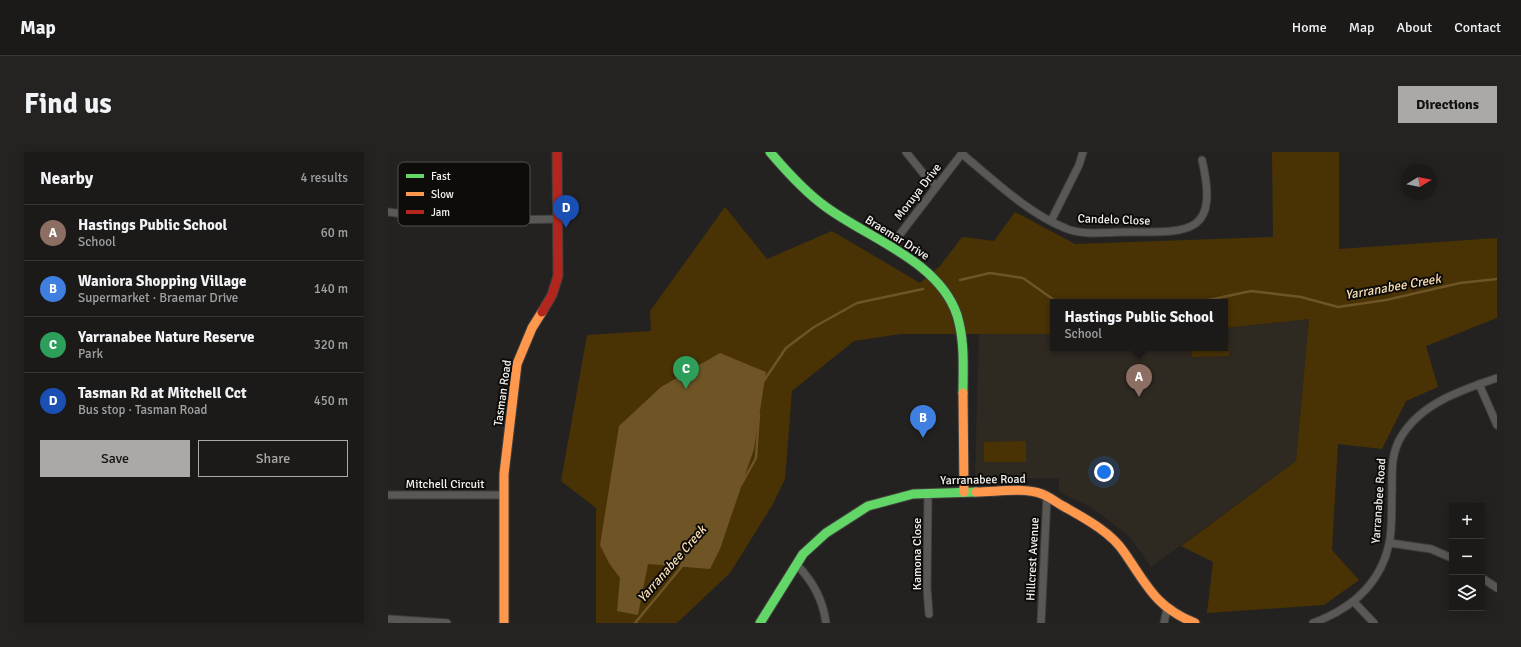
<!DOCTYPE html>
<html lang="en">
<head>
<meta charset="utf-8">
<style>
	:root { --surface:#1b1a18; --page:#242321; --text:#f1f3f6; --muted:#a0a1a2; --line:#393837; --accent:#aba9a6 }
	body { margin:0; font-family:Signika,sans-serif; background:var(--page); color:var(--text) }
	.controls { position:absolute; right:12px; bottom:12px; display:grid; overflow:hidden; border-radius:0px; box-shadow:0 2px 10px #0003 }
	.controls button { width:36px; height:36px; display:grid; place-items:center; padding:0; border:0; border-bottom:1px solid var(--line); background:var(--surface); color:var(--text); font:20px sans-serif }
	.compass { position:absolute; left:1013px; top:12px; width:36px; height:36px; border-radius:50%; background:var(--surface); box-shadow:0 2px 10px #0003; rotate:80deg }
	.you { position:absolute; left:716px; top:320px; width:14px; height:14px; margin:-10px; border:3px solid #fff; border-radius:50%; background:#1a73e8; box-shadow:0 0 0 6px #1a73e833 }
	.badge { display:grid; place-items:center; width:26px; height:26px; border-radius:50%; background:var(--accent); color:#fff; font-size:13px; font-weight:700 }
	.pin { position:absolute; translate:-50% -33px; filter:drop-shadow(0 1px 2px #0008) }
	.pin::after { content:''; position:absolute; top:21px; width:14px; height:12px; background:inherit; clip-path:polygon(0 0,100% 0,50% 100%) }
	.popup { position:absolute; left:662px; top:147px; width:178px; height:52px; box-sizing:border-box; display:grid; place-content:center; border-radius:0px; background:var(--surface); filter:drop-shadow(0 1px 3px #0005); font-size:13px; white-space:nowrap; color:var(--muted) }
	.popup b { font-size:15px; color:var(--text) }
	.popup::after { content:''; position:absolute; left:50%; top:100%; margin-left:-8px; border:8px solid transparent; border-top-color:var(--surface) }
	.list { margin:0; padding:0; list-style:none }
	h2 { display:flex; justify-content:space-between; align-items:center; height:52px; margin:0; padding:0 16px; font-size:17px }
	h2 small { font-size:13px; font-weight:400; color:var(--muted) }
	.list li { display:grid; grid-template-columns:26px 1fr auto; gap:12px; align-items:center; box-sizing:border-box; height:56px; padding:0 16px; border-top:1px solid var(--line) }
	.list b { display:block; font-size:15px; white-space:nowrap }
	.list p { margin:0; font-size:13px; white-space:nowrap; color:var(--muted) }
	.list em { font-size:13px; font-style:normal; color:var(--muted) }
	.actions { display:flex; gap:8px; padding:12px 16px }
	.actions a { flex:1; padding:9px 0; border:1px solid var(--accent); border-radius:0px; text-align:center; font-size:14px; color:var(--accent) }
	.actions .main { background:var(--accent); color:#111 }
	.icon { flex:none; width:22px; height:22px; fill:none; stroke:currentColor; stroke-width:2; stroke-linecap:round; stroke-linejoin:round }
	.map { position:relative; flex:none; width:1109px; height:471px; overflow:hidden; border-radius:0px }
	header { display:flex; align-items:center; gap:24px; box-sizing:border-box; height:56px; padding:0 20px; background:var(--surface); border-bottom:1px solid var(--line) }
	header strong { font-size:19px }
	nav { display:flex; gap:22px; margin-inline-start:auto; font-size:14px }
	.intro { display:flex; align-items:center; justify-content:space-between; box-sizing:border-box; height:96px; padding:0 24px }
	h1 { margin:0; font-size:28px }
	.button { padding:10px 18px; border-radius:0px; background:var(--accent); color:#111; font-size:14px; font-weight:700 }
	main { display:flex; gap:24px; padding:0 24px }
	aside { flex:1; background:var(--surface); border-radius:0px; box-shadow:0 2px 10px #0003 }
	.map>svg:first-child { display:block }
	.built { fill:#2e2921 }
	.green { fill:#493304 }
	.water { fill:#6f5425 }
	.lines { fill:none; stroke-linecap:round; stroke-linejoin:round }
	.stream { stroke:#6f5425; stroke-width:2.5 }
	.street-casing { stroke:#403f3e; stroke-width:9 }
	.fast-casing { stroke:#403f3e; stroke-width:11 }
	.slow-casing { stroke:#403f3e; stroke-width:11 }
	.jam-casing { stroke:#403f3e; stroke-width:11 }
	.street { stroke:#5a5857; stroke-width:7 }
	.fast { stroke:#63d668; stroke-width:9 }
	.slow { stroke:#ff974d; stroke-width:9 }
	.jam { stroke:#b3261e; stroke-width:9 }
	.labels { text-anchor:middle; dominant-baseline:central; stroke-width:4; stroke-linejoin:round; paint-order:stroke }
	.street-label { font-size:12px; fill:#f3f1ee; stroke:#0e0c0a }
	.water-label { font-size:13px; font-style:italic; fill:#f8deb2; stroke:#0e0c0a }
	.key { fill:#0e0c0a; stroke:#53514e; stroke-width:1 }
	.key-label { font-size:11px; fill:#f3f1ee }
</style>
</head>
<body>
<header>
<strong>Map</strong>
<nav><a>Home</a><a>Map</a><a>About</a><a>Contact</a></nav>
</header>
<div class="intro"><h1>Find us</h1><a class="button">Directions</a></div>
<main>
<aside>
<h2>Nearby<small>4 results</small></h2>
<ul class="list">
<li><span class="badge" style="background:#8d6e63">A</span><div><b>Hastings Public School</b><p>School</p></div><em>60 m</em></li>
<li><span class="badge" style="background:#3f7fe0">B</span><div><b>Waniora Shopping Village</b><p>Supermarket · Braemar Drive</p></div><em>140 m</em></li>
<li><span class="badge" style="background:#2e9e5b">C</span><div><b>Yarranabee Nature Reserve</b><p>Park</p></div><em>320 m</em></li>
<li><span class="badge" style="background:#1a4fb4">D</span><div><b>Tasman Rd at Mitchell Cct</b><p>Bus stop · Tasman Road</p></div><em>450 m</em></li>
</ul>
<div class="actions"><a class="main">Save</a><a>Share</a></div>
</aside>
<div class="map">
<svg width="1109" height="471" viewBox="0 0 1109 471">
	<rect width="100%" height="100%" fill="#242220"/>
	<!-- built -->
	<path class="built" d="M921,167L908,309L763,415L742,385L703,355L671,340V326H587L591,182H665V196H837V176Z"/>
	<!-- green -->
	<g class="green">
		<path d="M884,0H951V97L1109,86V166L1038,194L1050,235L1018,249L994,297L950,292L944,398L971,428L936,453L819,461L825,410L793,394L908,309L921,167L837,176V150H665V182H513L466,189L404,239L397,327L385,352L342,421L289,471H208V356L173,329L199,183L263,179L262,159L337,55L379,107L444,79L532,131L552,114L574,85L606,89L627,60L687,92L885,85Z"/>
		<path d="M837,185H840L841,204L804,205V196H837Z"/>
		<path d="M638,289V310H596V290Z"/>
	</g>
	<!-- water -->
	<path class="water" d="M332,201L378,220L366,297L332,397L322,417L260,412L250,463L229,459L232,426L221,411L212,393L231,274L273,235Z"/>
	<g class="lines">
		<!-- stream -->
		<g class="stream">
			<path d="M572,128L602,121L635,126L669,150"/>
			<path d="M811,150L863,139L913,145L950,155L998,148L1072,131L1109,127"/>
			<path d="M375,230L398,196L426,175L469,151L535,137"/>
			<path d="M353,333L368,306L371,262"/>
			<path d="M247,471L295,413"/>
		</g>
		<!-- street casing -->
		<g class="street-casing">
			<g id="street">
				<path d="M518,0L539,26L549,34"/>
				<path d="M574,2C606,28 638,60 677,76C695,84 719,80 738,80C799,80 832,85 814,8"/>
				<path d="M0,60L71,69L171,67"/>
				<path d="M663,69L691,13L695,0"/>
				<path d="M503,94L575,0"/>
				<path d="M1091,232L1109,273"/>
				<path d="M540,341L539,436L541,462"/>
				<path d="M0,343H115"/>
				<path d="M1002,391L1043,397L1064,406"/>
				<path d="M408,412C425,429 435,447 438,471"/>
				<path d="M1094,426L1109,436"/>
				<path d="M966,450L986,471"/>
				<path d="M0,467L59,471"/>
				<path d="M653,471L659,344"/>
				<path d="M776,471L779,457"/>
				<path d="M925,471C963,457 992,433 1001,392C1005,375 1003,355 1004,338C1004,320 1003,301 1013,285C1033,251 1074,238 1109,226"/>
			</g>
		</g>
		<!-- fast casing -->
		<g class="fast-casing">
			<g id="fast">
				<path d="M382,0C399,20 417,40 438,55C480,86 551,109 569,163C577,189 575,215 575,241"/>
				<path d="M372,471L415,402L438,381L480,354L525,342L588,340"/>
			</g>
		</g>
		<!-- slow casing -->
		<g class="slow-casing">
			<g id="slow">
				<path d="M575,241L576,340"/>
				<path d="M588,340C608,340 635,335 654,342C662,345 669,351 675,354C696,366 723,380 736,400C759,433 767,455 807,471"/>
				<path d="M116,471V322L129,212L144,176L154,160"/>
			</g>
		</g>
		<!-- jam casing -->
		<g class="jam-casing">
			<path id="jam" d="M154,160L164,143L170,124L169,0"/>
		</g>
		<!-- street -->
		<use href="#street" class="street"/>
		<!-- fast -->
		<use href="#fast" class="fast"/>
		<!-- slow -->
		<use href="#slow" class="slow"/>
		<!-- jam -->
		<use href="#jam" class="jam"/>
	</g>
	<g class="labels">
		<!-- street labels -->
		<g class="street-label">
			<text transform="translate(530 40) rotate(-52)">Moruya Drive</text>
			<text transform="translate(726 68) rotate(2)">Candelo Close</text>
			<text transform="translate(509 86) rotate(32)">Braemar Drive</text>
			<text transform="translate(115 241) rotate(-82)">Tasman Road</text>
			<text transform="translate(595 328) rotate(-1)">Yarranabee Road</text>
			<text x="57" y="332">Mitchell Circuit</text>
			<text transform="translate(991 349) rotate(-86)">Yarranabee Road</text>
			<text transform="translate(529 402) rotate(-90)">Kamona Close</text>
			<text transform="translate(645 407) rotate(-87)">Hillcrest Avenue</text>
		</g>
		<!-- water labels -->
		<g class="water-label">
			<text transform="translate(1005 135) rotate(-10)">Yarranabee Creek</text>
			<text transform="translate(284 412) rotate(-49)">Yarranabee Creek</text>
		</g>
	</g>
	<!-- legend -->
	<rect x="10" y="10" width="132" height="64" rx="6" class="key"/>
	<rect x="18" y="22" width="18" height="4" fill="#63d668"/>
	<rect x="18" y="40" width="18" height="4" fill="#ff974d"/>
	<rect x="18" y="58" width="18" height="4" fill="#b3261e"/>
	<g class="key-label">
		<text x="43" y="28">Fast</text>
		<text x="43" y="46">Slow</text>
		<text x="43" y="64">Jam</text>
	</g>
</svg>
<div class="controls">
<button>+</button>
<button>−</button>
<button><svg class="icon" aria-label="layers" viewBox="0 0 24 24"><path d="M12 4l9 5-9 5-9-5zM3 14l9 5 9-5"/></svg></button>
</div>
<svg class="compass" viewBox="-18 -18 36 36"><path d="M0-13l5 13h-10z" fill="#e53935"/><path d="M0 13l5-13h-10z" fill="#a0a1a2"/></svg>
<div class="you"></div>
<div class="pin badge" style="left:751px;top:245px;background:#8d6e63">A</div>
<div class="popup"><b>Hastings Public School</b>School</div>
<div class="pin badge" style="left:535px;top:286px;background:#3f7fe0">B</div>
<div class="pin badge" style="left:298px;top:237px;background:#2e9e5b">C</div>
<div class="pin badge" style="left:178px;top:76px;background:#1a4fb4">D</div>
</div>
</main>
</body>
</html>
